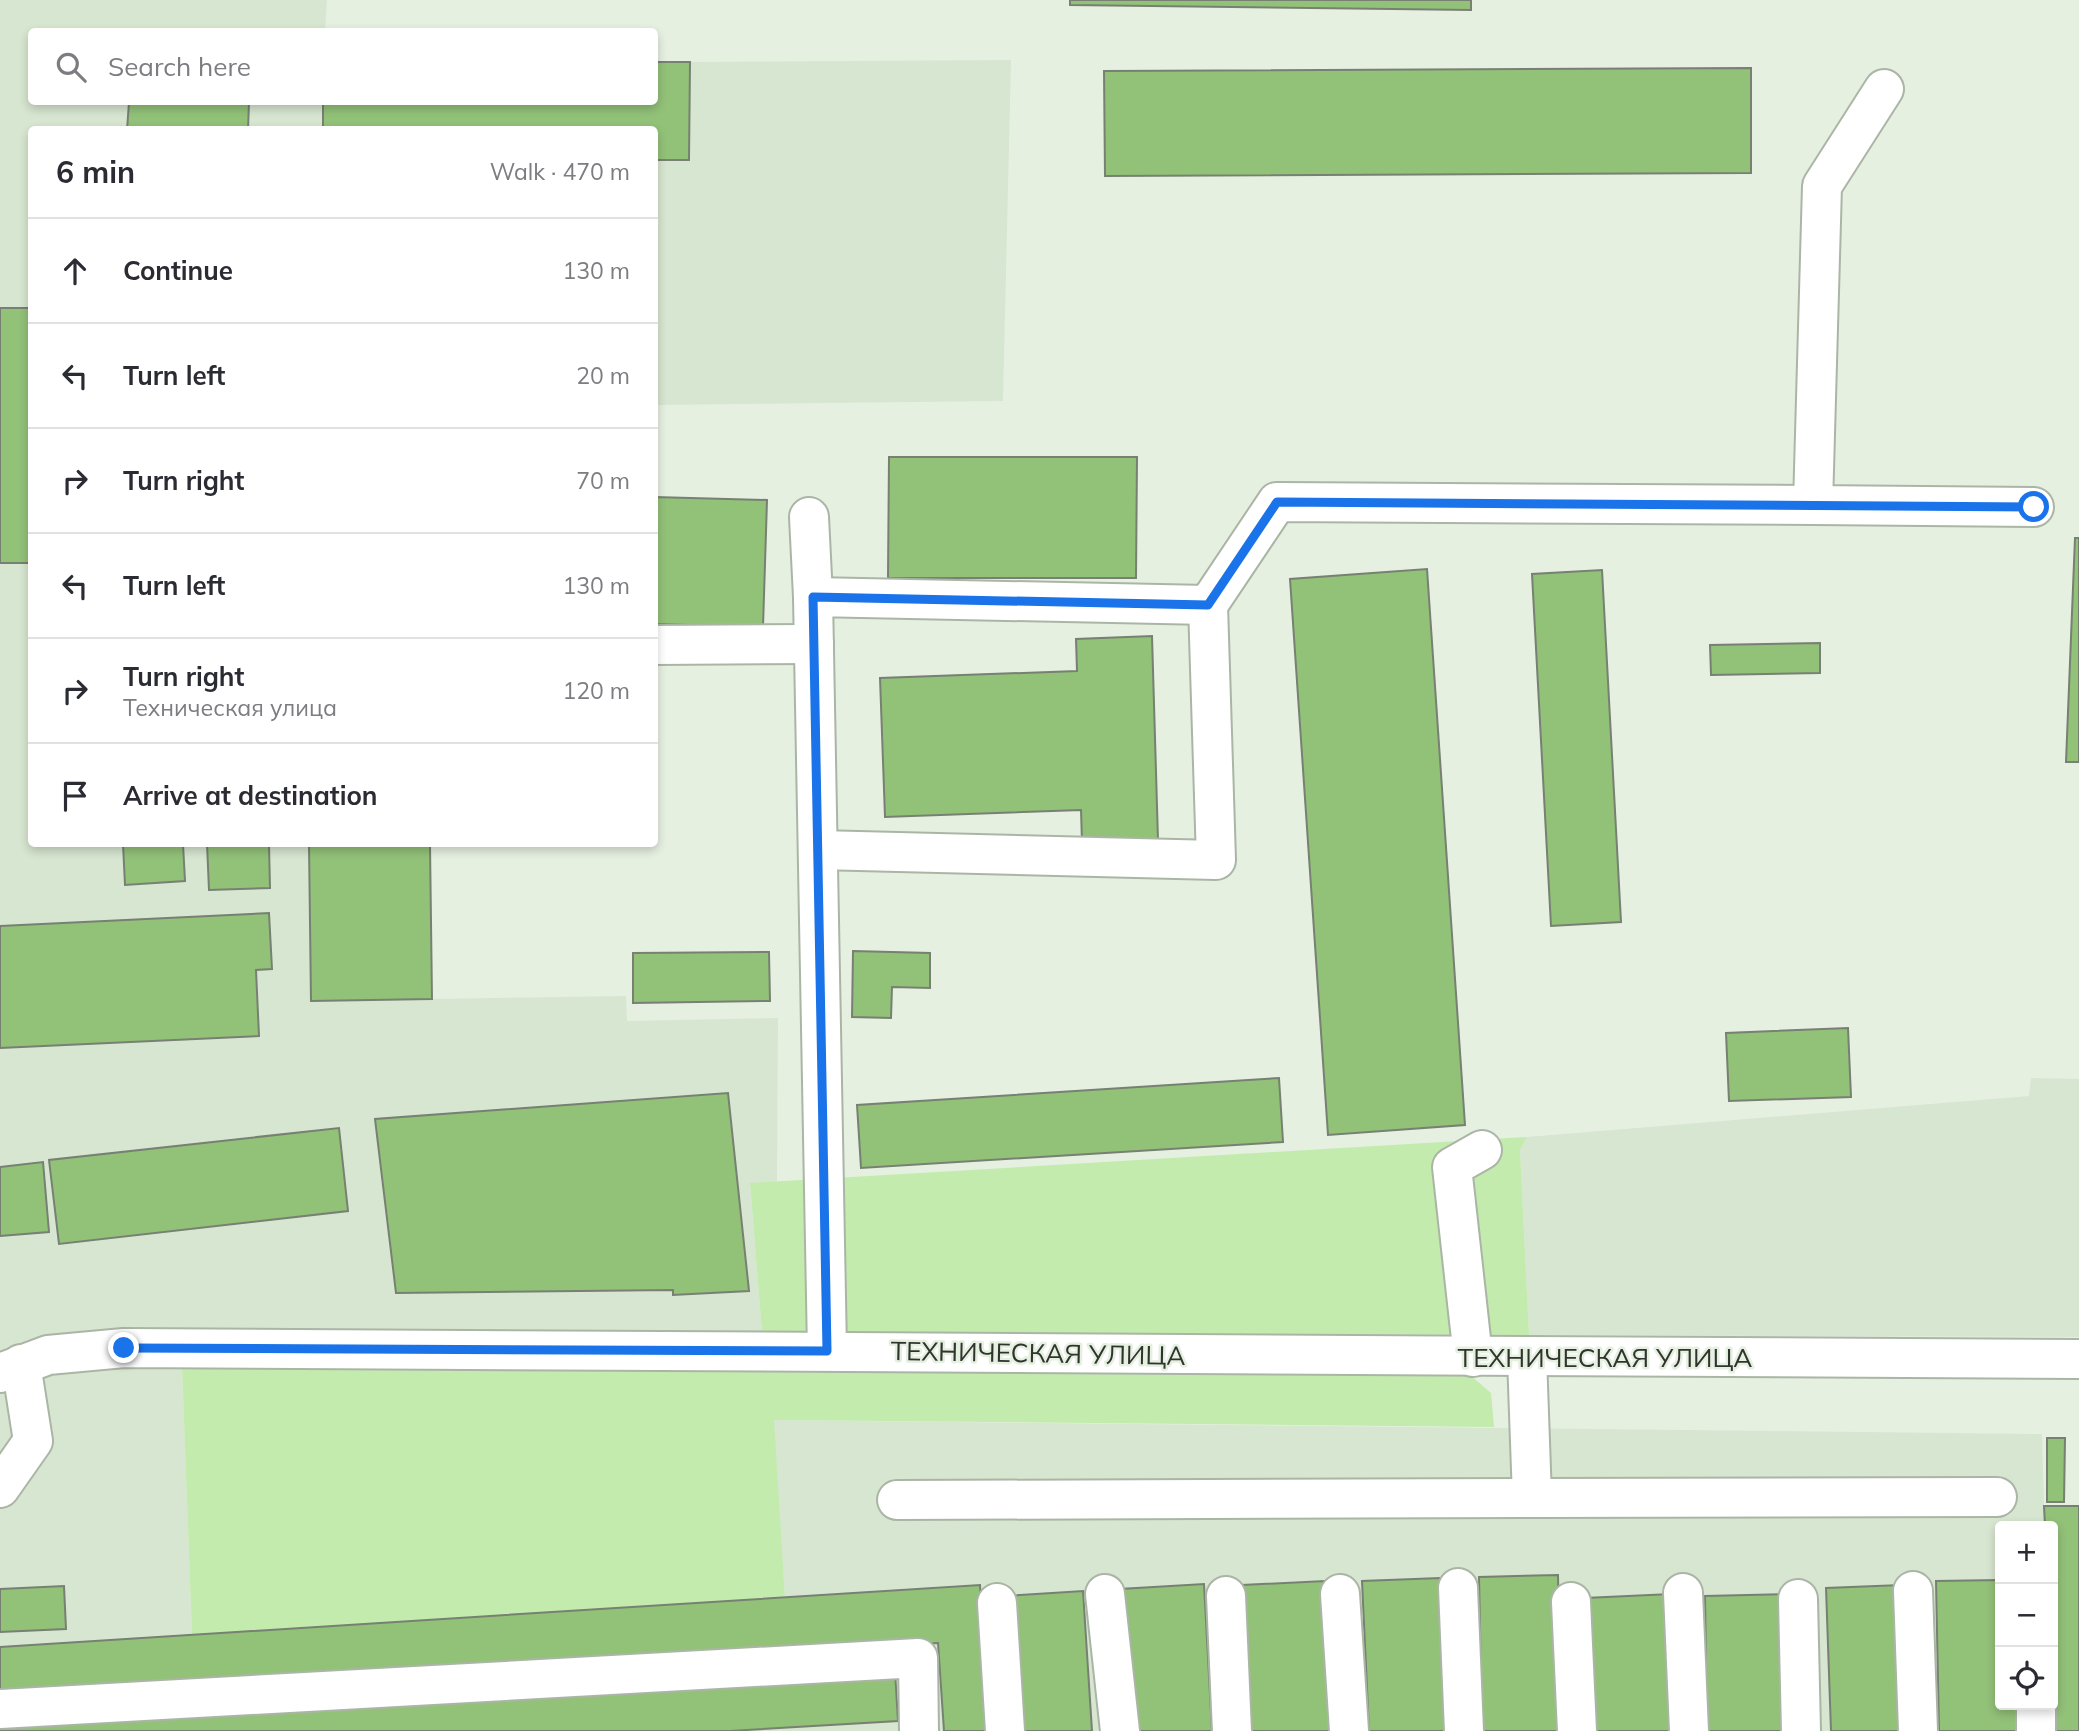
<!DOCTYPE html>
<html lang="en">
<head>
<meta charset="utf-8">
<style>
	:root { --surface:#fff; --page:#f7f7f7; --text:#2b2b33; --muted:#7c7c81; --line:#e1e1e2 }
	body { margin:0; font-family:Mulish,sans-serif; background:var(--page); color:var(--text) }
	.controls { position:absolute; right:21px; bottom:21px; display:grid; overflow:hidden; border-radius:7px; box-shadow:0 4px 10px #0003 }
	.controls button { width:63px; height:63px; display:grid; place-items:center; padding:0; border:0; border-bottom:2px solid var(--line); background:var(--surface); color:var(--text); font:35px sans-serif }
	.stop { position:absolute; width:21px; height:21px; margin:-16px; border:5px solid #1a73e8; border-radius:50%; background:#fff }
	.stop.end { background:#1a73e8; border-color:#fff; box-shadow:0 2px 7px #0008 }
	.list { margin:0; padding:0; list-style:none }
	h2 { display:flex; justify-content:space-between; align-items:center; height:91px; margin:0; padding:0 28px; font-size:30px }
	h2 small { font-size:23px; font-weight:400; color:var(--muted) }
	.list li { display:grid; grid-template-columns:46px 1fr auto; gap:21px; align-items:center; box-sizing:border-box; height:105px; padding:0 28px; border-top:2px solid var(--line) }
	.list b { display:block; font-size:26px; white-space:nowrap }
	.list p { margin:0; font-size:23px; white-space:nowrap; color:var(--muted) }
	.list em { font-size:23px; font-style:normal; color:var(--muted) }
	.icon { flex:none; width:38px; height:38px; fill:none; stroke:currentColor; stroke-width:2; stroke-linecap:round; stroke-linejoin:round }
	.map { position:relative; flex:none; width:2079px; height:1731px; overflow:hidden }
	.search { position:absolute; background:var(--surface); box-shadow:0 4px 10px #0003; left:28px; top:28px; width:630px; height:77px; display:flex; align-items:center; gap:18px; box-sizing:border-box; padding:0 24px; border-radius:7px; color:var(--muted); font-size:26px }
	.panel { position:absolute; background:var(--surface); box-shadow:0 4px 10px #0003; left:28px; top:126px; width:630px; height:721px; border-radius:7px }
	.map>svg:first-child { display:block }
	.built { fill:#d7e6d0; fill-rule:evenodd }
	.green { fill:#c3ebae }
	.building { fill:#92c178; stroke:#778073; stroke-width:2 }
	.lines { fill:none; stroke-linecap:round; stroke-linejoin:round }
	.minor-casing { stroke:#abb5a6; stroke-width:42 }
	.minor { stroke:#fff; stroke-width:38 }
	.route { stroke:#1a73e8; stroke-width:9 }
	.labels { text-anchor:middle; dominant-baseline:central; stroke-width:5; stroke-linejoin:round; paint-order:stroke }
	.street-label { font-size:26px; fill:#30342e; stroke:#e6f0e1 }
</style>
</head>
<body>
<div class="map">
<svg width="2079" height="1731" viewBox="0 0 2079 1731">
	<rect width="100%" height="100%" fill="#e6f0e1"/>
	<!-- built -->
	<g class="built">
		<path d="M0,0H327L325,31L32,32V102H323V129L32,130V844H309L311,1001L626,996L627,1021L778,1018L777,1182L750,1184L762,1332L120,1331L41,1335L0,1350Z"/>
		<path d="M1011,60L1003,401L655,405V160H689L690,62Z"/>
		<path d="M2031,1078L2079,1079V1337L1529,1335L1520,1150L1527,1137L2029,1096Z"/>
		<path d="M123,1366H182L192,1635L785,1597L773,1420L2042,1434L2044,1506H2079V1731H0V1393L47,1375ZM2000,1526H2053V1705H2000Z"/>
	</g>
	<!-- green -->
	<g class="green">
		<path d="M1527,1137L1520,1150L1529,1335L762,1332L750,1183Z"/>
		<path d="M182,1366L1470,1375L1491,1393L1494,1427L774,1420L785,1598L192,1635Z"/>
	</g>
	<!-- building -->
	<g class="building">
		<path d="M1070,0H1471V10L1070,5Z"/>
		<path d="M654,62H690L689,160H654V130H323V102H654Z"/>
		<path d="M1751,68V173L1105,176L1104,71Z"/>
		<path d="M129,102H249L248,130H127Z"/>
		<rect x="0" y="308" width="32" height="255"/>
		<path d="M889,457H1137L1136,578H888Z"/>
		<path d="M654,497L767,500L763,627L654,624Z"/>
		<path d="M2075,538H2079V762H2066Z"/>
		<path d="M1427,569L1465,1125L1328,1135L1290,579Z"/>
		<path d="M1602,570L1621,922L1551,926L1532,574Z"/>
		<path d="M1152,636L1158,840L1082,842L1081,810L885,817L880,678L1077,671L1076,639Z"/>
		<path d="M1820,643V673L1711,675L1710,645Z"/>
		<path d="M123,844H183L185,881L125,885Z"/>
		<path d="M207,844H269L270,888L209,890Z"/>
		<path d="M309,844H430L432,999L311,1001Z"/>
		<path d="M269,913L272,969L256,970L259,1036L0,1048V926Z"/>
		<path d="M853,951L930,953V988L892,987L891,1018L852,1017Z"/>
		<path d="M769,952L770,1001L633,1003V953Z"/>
		<path d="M1848,1028L1851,1097L1729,1101L1726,1033Z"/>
		<path d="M1279,1078L1283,1142L861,1168L857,1105Z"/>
		<path d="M728,1093L749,1291L673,1295V1290L396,1293L375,1119Z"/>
		<path d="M339,1128L348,1211L59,1244L49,1160Z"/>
		<path d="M43,1162L49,1232L0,1236V1167Z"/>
		<path d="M2047,1438H2065L2064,1502H2047Z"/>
		<path d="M2044,1506H2079V1731H2051L2053,1526H2045Z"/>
		<path d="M1558,1575L1561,1731H1482L1479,1577Z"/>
		<path d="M1440,1578L1447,1731H1369L1362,1581Z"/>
		<path d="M2000,1580V1705H2020V1731H1939L1936,1581Z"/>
		<path d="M1325,1581L1333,1731H1250L1242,1585Z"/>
		<path d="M1204,1584L1212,1731H1128L1120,1589Z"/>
		<path d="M980,1585L987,1731H944L938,1643L0,1693V1647Z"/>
		<path d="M1901,1585L1906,1731H1831L1826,1588Z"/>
		<path d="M64,1586L66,1629L0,1632V1589Z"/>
		<path d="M1083,1591L1092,1731H1014L1005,1596Z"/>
		<path d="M1671,1594L1678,1731H1592L1585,1598Z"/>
		<path d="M1786,1594L1788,1731H1707L1705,1596Z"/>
		<path d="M895,1671L898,1721L730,1731H0V1724Z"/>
	</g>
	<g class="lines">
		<!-- minor casing -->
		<g class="minor-casing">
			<g id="minor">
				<path d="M1884,89L1822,186L1813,505L2034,507"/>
				<path d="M809,517L813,597"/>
				<path d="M654,645L814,644"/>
				<path d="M818,850L1216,860L1208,605"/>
				<path d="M827,1351L813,597L1208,605L1277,502L1813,505"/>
				<path d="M1473,1357L1452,1167L1482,1150"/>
				<path d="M1527,1357L1532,1498L1997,1497"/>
				<path d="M0,1373L48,1355L124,1348L2079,1359"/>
				<path d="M0,1488L33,1441L21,1364"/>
				<path d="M897,1500L1532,1498"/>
				<path d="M1458,1588L1464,1731"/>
				<path d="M1913,1591L1918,1731"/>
				<path d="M1683,1593L1689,1731"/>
				<path d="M1105,1594L1120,1731"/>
				<path d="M1340,1594L1349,1731"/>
				<path d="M1226,1596L1232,1731"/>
				<path d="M1798,1599L1801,1731"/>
				<path d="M1571,1602L1577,1731"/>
				<path d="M997,1603L1005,1731"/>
				<path d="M2036,1705V1731"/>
				<path d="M0,1709L918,1658L919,1731"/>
			</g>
		</g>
		<!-- minor -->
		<use href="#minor" class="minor"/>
	</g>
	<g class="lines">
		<!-- route -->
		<path class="route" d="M124,1348L827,1351L813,597L1208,605L1277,502L2034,507"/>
	</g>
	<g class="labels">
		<!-- street labels -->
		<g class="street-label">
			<text transform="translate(1038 1353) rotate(1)">ТЕХНИЧЕСКАЯ УЛИЦА</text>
			<text x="1605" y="1357">ТЕХНИЧЕСКАЯ УЛИЦА</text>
		</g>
	</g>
</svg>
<div class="controls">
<button>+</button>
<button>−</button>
<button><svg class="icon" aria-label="locate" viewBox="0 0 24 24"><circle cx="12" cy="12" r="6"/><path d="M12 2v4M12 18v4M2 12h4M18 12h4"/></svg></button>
</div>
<div class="stop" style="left:2034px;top:507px"></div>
<div class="stop end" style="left:124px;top:1348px"></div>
<div class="search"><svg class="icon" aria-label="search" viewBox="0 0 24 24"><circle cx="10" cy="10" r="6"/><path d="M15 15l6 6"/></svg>Search here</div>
<section class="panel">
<h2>6 min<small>Walk · 470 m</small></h2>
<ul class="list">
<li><svg class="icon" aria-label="ahead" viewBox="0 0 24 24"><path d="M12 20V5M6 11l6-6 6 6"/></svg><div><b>Continue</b></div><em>130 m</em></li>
<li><svg class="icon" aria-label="left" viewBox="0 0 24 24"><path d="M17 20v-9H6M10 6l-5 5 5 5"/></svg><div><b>Turn left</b></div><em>20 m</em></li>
<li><svg class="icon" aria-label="right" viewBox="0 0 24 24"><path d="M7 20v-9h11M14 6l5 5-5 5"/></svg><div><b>Turn right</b></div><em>70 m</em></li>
<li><svg class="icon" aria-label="left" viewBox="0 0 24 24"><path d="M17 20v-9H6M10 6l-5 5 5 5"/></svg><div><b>Turn left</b></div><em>130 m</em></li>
<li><svg class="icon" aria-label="right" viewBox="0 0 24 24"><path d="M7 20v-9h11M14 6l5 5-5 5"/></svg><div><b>Turn right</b><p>Техническая улица</p></div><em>120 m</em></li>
<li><svg class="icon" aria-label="arrive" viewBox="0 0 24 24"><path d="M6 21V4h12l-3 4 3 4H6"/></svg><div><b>Arrive at destination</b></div></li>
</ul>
</section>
</div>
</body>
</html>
